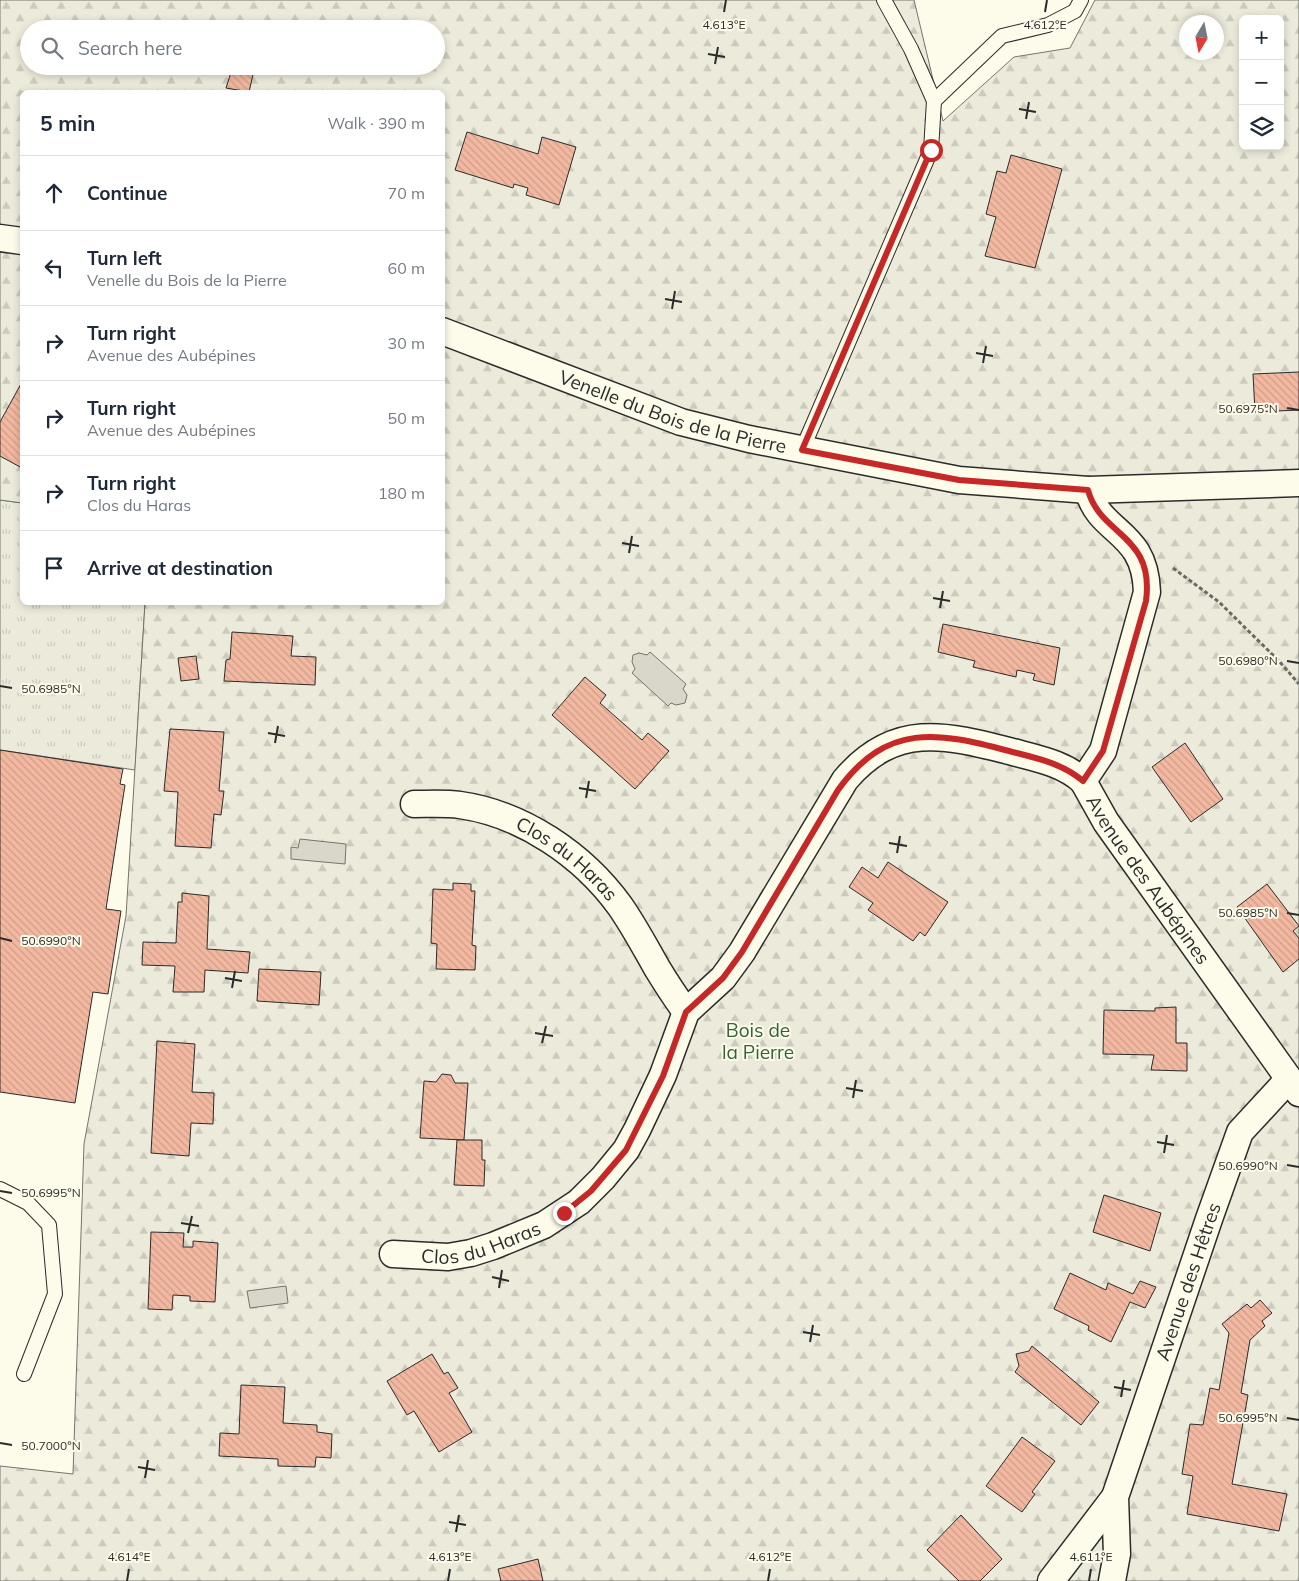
<!DOCTYPE html>
<html lang="en">
<head>
<meta charset="utf-8">
<style>
	:root { --surface:#fff; --page:#f2f2f3; --text:#1f2937; --muted:#747a83; --line:#e0e1e3 }
	body { margin:0; font-family:Mulish,sans-serif; background:var(--page); color:var(--text) }
	.controls { position:absolute; right:15px; top:15px; display:grid; overflow:hidden; border-radius:8px; box-shadow:0 2px 8px #0003 }
	.controls button { width:45px; height:45px; display:grid; place-items:center; padding:0; border:0; border-bottom:1px solid var(--line); background:var(--surface); color:var(--text); font:25px sans-serif }
	.compass { position:absolute; left:1179px; top:15px; width:45px; height:45px; border-radius:50%; background:var(--surface); box-shadow:0 2px 8px #0003; rotate:190deg }
	.stop { position:absolute; width:15px; height:15px; margin:-11px; border:4px solid #c62828; border-radius:50%; background:#fff }
	.stop.end { background:#c62828; border-color:#fff; box-shadow:0 1px 5px #0008 }
	.list { margin:0; padding:0; list-style:none }
	h2 { display:flex; justify-content:space-between; align-items:center; height:65px; margin:0; padding:0 20px; font-size:21px }
	h2 small { font-size:16px; font-weight:400; color:var(--muted) }
	.list li { display:grid; grid-template-columns:32px 1fr auto; gap:15px; align-items:center; box-sizing:border-box; height:75px; padding:0 20px; border-top:1px solid var(--line) }
	.list b { display:block; font-size:19px; white-space:nowrap }
	.list p { margin:0; font-size:16px; white-space:nowrap; color:var(--muted) }
	.list em { font-size:16px; font-style:normal; color:var(--muted) }
	.icon { flex:none; width:28px; height:28px; fill:none; stroke:currentColor; stroke-width:2; stroke-linecap:round; stroke-linejoin:round }
	.map { position:relative; flex:none; width:1299px; height:1581px; overflow:hidden }
	.search { position:absolute; background:var(--surface); box-shadow:0 2px 8px #0003; left:20px; top:20px; width:425px; height:55px; display:flex; align-items:center; gap:12px; box-sizing:border-box; padding:0 18px; border-radius:28px; color:var(--muted); font-size:19px }
	.panel { position:absolute; background:var(--surface); box-shadow:0 2px 8px #0003; left:20px; top:90px; width:425px; height:515px; border-radius:8px }
	.map>svg:first-child { display:block }
	.grass { fill:url(#grass-tufts); stroke:#74746e }
	.forest { fill:url(#forest-firs); stroke:#74746e; fill-rule:evenodd }
	.water { fill:#d8d7c9; stroke:#74746e }
	.building { fill:url(#building-back-hatch); stroke:#2b2b2b }
	.lines { fill:none; stroke-linecap:round; stroke-linejoin:round }
	.service-casing { stroke:#2b2b2b; stroke-width:16 }
	.minor-casing { stroke:#2b2b2b; stroke-width:29 }
	.path { stroke:#6a6964; stroke-width:3; stroke-dasharray:4 2.5; stroke-linecap:butt }
	.service { stroke:#fdfbea; stroke-width:14 }
	.minor { stroke:#fdfbea; stroke-width:26 }
	.route { stroke:#c62828; stroke-width:6 }
	.ticks { fill:none; stroke:#2b2b2b; stroke-width:2 }
	.labels { text-anchor:middle; dominant-baseline:central; stroke-width:4; stroke-linejoin:round; paint-order:stroke }
	.street-label { font-size:19px; fill:#2b2b2b; stroke:#fdfbea }
	.park-label { font-size:19px; fill:#34623c; stroke:#fdfbea }
	.ticks-label { font-size:12px; text-anchor:middle; fill:#2b2b2b; stroke:#fdfbea; stroke-width:4; stroke-linejoin:round; paint-order:stroke }
</style>
</head>
<body>
<div class="map">
<svg width="1299" height="1581" viewBox="0 0 1299 1581">
	<defs>
		<pattern id="grass-tufts" width="24" height="20" patternUnits="userSpaceOnUse" patternTransform="scale(1.25)"><rect width="24" height="20" fill="#ecebdb"/><path d="M3 7l-1-3M5 7V3M7 7l1-3M15 17l-1-3M17 17v-4M19 17l1-3" fill="none" stroke="#cbcabc"/></pattern>
		<pattern id="forest-firs" width="22" height="20" patternUnits="userSpaceOnUse" patternTransform="scale(1.25)"><rect width="22" height="20" fill="#ecebdb"/><path d="M5 1l3.5 6h-7zM16 11l3.5 6h-7z" fill="#cbcabc"/></pattern>
		<pattern id="building-back-hatch" width="6" height="6" patternUnits="userSpaceOnUse" patternTransform="scale(1.25)"><rect width="6" height="6" fill="#f2b8a0"/><path d="M-1 5l2 2M0 0l6 6M5-1l2 2" fill="none" stroke="#d09e8a"/></pattern>
	</defs>
	<rect width="100%" height="100%" fill="#fdfbea"/>
	<!-- grass -->
	<path class="grass" d="M0,500L22,503V602L145,603L135,770L0,750Z"/>
	<!-- forest -->
	<path class="forest" d="M0,0H914L943,121L1014,57L1070,48L1095,0H1299V1581H0V1466L73,1474L84,1144L126,916L145,603L442,602V92H22V503L0,500ZM1243,19H1280V146H1243ZM1186,22H1216V52H1186ZM29,29H436V66H29Z"/>
	<!-- water -->
	<g class="water">
		<path d="M650,652L686,684L683,689L687,695L685,703L676,705L671,703L668,706L632,673L635,669L632,662L633,655L639,653L647,655Z"/>
		<path d="M300,839L346,844L345,864L291,859V847L298,848Z"/>
		<path d="M286,1286L288,1303L250,1308L247,1291Z"/>
	</g>
	<!-- building -->
	<g class="building">
		<path d="M233,66L254,70L249,92L226,88Z"/>
		<path d="M467,132L538,154L542,137L576,147L559,205L526,195L528,188L514,184L513,188L455,170Z"/>
		<path d="M1011,155L1062,169L1035,268L985,256L996,217L986,214L997,171L1006,173Z"/>
		<path d="M1299,372V410L1255,412L1253,374Z"/>
		<path d="M22,382V468L0,456V422Z"/>
		<path d="M943,624L1060,648L1054,685L1033,680L1035,674L1017,670L1016,677L973,667L975,661L938,652Z"/>
		<path d="M232,632L293,636L291,656L316,657L315,685L224,681L226,660L230,659Z"/>
		<path d="M196,656L199,679L181,681L178,658Z"/>
		<path d="M585,677L606,695L600,703L642,740L648,733L669,751L635,789L552,715Z"/>
		<path d="M170,729L224,732L219,791H224L221,815L214,814L211,848L175,846L178,792L164,791Z"/>
		<path d="M1185,743L1223,799L1191,822L1152,767Z"/>
		<path d="M0,750L123,769L120,784L125,785L106,909L121,911L108,994L93,992L75,1103L0,1092Z"/>
		<path d="M888,862L948,902L925,936L920,932L913,941L868,910L873,903L849,887L862,867L878,878Z"/>
		<path d="M453,883L471,884V891H475L472,945L476,946L475,970L436,969L437,944L431,943L433,889L453,890Z"/>
		<path d="M1267,884L1299,926L1293,931L1299,938V959L1283,972L1237,907Z"/>
		<path d="M182,893L209,896L207,949L250,952L248,973L205,970L204,992H173L175,966L142,965L143,942L176,943L178,902H182Z"/>
		<path d="M259,969L321,972L319,1005L257,1001Z"/>
		<path d="M1176,1007V1043H1187V1071L1151,1070L1154,1055L1103,1054L1104,1010L1155,1011V1008Z"/>
		<path d="M157,1041L195,1044L192,1092L214,1093L213,1124L191,1123L189,1156L151,1153Z"/>
		<path d="M442,1074L451,1075L455,1083H468L464,1140L420,1138L424,1081L436,1082Z"/>
		<path d="M457,1140H482V1160H485L484,1186L454,1185Z"/>
		<path d="M1104,1195L1161,1213L1150,1251L1093,1232Z"/>
		<path d="M151,1232L184,1233L183,1247H193V1241L218,1243L215,1302L190,1301V1296L173,1295L172,1310L148,1309Z"/>
		<path d="M1070,1273L1106,1290L1108,1283L1133,1294L1140,1281L1156,1287L1145,1308L1130,1302L1111,1342L1088,1330L1089,1326L1054,1309Z"/>
		<path d="M1260,1300L1272,1313L1262,1321L1265,1326L1250,1340L1241,1393L1248,1395L1232,1484L1287,1494L1279,1531L1187,1514L1193,1476L1182,1474L1190,1424L1203,1425L1210,1388L1219,1390L1229,1333L1222,1324L1247,1304L1251,1308Z"/>
		<path d="M1032,1346L1099,1402L1081,1425L1015,1372L1019,1366L1016,1354L1029,1351Z"/>
		<path d="M432,1354L444,1374L448,1372L458,1388L449,1393L472,1432L439,1452L414,1411L407,1415L387,1381Z"/>
		<path d="M241,1385L285,1387L283,1423L317,1425V1432L332,1434L331,1458L316,1457L315,1467L278,1466V1459L219,1456L220,1433L239,1434Z"/>
		<path d="M1022,1437L1055,1461L1032,1492L1035,1494L1022,1512L986,1486Z"/>
		<path d="M961,1515L1002,1559L980,1581H959L927,1550Z"/>
		<path d="M538,1559L543,1581H501L498,1569Z"/>
	</g>
	<g class="lines">
		<!-- service casing -->
		<g class="service-casing">
			<g id="service">
				<path d="M934,101L1002,36L1048,25L1075,11L1081,0"/>
				<path d="M802,450L931,150L934,101L911,49L884,0"/>
				<path d="M0,1189L28,1203L49,1225L55,1294L24,1374"/>
			</g>
		</g>
		<!-- minor casing -->
		<g class="minor-casing">
			<g id="minor">
				<path d="M0,238L22,241"/>
				<path id="s1" d="M442,331L681,422L749,439L959,480L1088,490L1299,483"/>
				<path id="s2" d="M1088,490C1100,535 1145,529 1147,592L1103,751L1083,781L1106,822L1299,1093"/>
				<path id="s3" d="M414,804C429,804 445,803 460,805C523,814 583,855 620,906C634,926 645,947 657,968C666,983 676,998 686,1012"/>
				<path id="s4" d="M393,1254L448,1257L471,1253L493,1246L544,1225L579,1202L603,1178L626,1150L637,1130L663,1075L686,1012L723,978L742,952L845,780C895,721 946,735 1013,752C1038,759 1063,763 1083,781"/>
				<path d="M1051,1581L1115,1497"/>
				<path id="s5" d="M1112,1581L1117,1554L1115,1497L1209,1219L1240,1132L1288,1080"/>
			</g>
		</g>
		<!-- path -->
		<path class="path" d="M1173,568L1219,602L1279,661L1299,684"/>
		<!-- service -->
		<use href="#service" class="service"/>
		<!-- minor -->
		<use href="#minor" class="minor"/>
	</g>
	<g class="lines">
		<!-- route -->
		<path class="route" d="M564,1213L591,1191L626,1150L663,1076L686,1012L723,978L742,952L838,790C887,722 938,732 1009,751C1036,758 1062,763 1083,781L1103,751L1146,601C1155,534 1100,536 1088,490L959,480L802,450L931,150"/>
	</g>
	<!-- ticks -->
	<path class="ticks" d="M724,12L726,0M1045,12L1047,0M708,54L725,57M715,64L718,47M1019,109L1036,112M1026,119L1029,102M665,299L682,302M672,309L675,291M976,353L993,356M983,363L986,346M1287,408L1299,410M622,543L639,546M629,553L632,536M933,598L950,601M940,608L943,591M1287,661L1299,663M0,686L12,688M268,733L285,736M275,743L278,726M579,788L596,791M586,798L589,781M889,843L907,846M897,853L900,836M1287,913L1299,915M0,938L12,941M225,978L242,981M232,988L235,971M535,1033L553,1036M542,1043L546,1026M846,1088L863,1091M853,1098L856,1080M1157,1142L1174,1145M1164,1153L1167,1135M1287,1165L1299,1167M0,1191L12,1193M181,1223L199,1226M188,1233L192,1216M492,1277L509,1281M499,1288L502,1270M803,1332L820,1335M810,1342L813,1325M1114,1387L1131,1390M1121,1397L1124,1380M1287,1418L1299,1420M0,1443L12,1445M138,1467L155,1470M145,1478L148,1460M449,1522L466,1525M456,1532L459,1515M127,1581L129,1569M448,1581L450,1569M768,1581L770,1569M1089,1581L1091,1569"/>
	<g class="labels">
		<!-- street labels -->
		<g class="street-label">
			<text stroke="none"><textPath href="#s1" startOffset="245">Venelle du Bois de la Pierre</textPath></text>
			<text stroke="none"><textPath href="#s3" startOffset="168">Clos du Haras</textPath></text>
			<text stroke="none"><textPath href="#s2" startOffset="441">Avenue des Aubépines</textPath></text>
			<text stroke="none"><textPath href="#s4" startOffset="90">Clos du Haras</textPath></text>
			<text stroke="none"><textPath href="#s5" startOffset="312">Avenue des Hêtres</textPath></text>
		</g>
		<!-- park labels -->
		<g class="park-label">
			<text x="758" y="1030">Bois de<tspan x="758" dy="22">la Pierre</tspan></text>
		</g>
	</g>
	<g class="ticks-label">
		<text x="724" y="29">4.613°E</text>
		<text x="1045" y="29">4.612°E</text>
		<text x="1248" y="413">50.6975°N</text>
		<text x="1248" y="665">50.6980°N</text>
		<text x="51" y="693">50.6985°N</text>
		<text x="1248" y="917">50.6985°N</text>
		<text x="51" y="945">50.6990°N</text>
		<text x="1248" y="1170">50.6990°N</text>
		<text x="51" y="1197">50.6995°N</text>
		<text x="1248" y="1422">50.6995°N</text>
		<text x="51" y="1450">50.7000°N</text>
		<text x="129" y="1561">4.614°E</text>
		<text x="450" y="1561">4.613°E</text>
		<text x="770" y="1561">4.612°E</text>
		<text x="1091" y="1561">4.611°E</text>
	</g>
</svg>
<div class="controls">
<button>+</button>
<button>−</button>
<button><svg class="icon" aria-label="layers" viewBox="0 0 24 24"><path d="M12 4l9 5-9 5-9-5zM3 14l9 5 9-5"/></svg></button>
</div>
<svg class="compass" viewBox="-18 -18 36 36"><path d="M0-13l5 13h-10z" fill="#e53935"/><path d="M0 13l5-13h-10z" fill="#747a83"/></svg>
<div class="stop" style="left:931px;top:150px"></div>
<div class="stop end" style="left:564px;top:1213px"></div>
<div class="search"><svg class="icon" aria-label="search" viewBox="0 0 24 24"><circle cx="10" cy="10" r="6"/><path d="M15 15l6 6"/></svg>Search here</div>
<section class="panel">
<h2>5 min<small>Walk · 390 m</small></h2>
<ul class="list">
<li><svg class="icon" aria-label="ahead" viewBox="0 0 24 24"><path d="M12 20V5M6 11l6-6 6 6"/></svg><div><b>Continue</b></div><em>70 m</em></li>
<li><svg class="icon" aria-label="left" viewBox="0 0 24 24"><path d="M17 20v-9H6M10 6l-5 5 5 5"/></svg><div><b>Turn left</b><p>Venelle du Bois de la Pierre</p></div><em>60 m</em></li>
<li><svg class="icon" aria-label="right" viewBox="0 0 24 24"><path d="M7 20v-9h11M14 6l5 5-5 5"/></svg><div><b>Turn right</b><p>Avenue des Aubépines</p></div><em>30 m</em></li>
<li><svg class="icon" aria-label="right" viewBox="0 0 24 24"><path d="M7 20v-9h11M14 6l5 5-5 5"/></svg><div><b>Turn right</b><p>Avenue des Aubépines</p></div><em>50 m</em></li>
<li><svg class="icon" aria-label="right" viewBox="0 0 24 24"><path d="M7 20v-9h11M14 6l5 5-5 5"/></svg><div><b>Turn right</b><p>Clos du Haras</p></div><em>180 m</em></li>
<li><svg class="icon" aria-label="arrive" viewBox="0 0 24 24"><path d="M6 21V4h12l-3 4 3 4H6"/></svg><div><b>Arrive at destination</b></div></li>
</ul>
</section>
</div>
</body>
</html>
